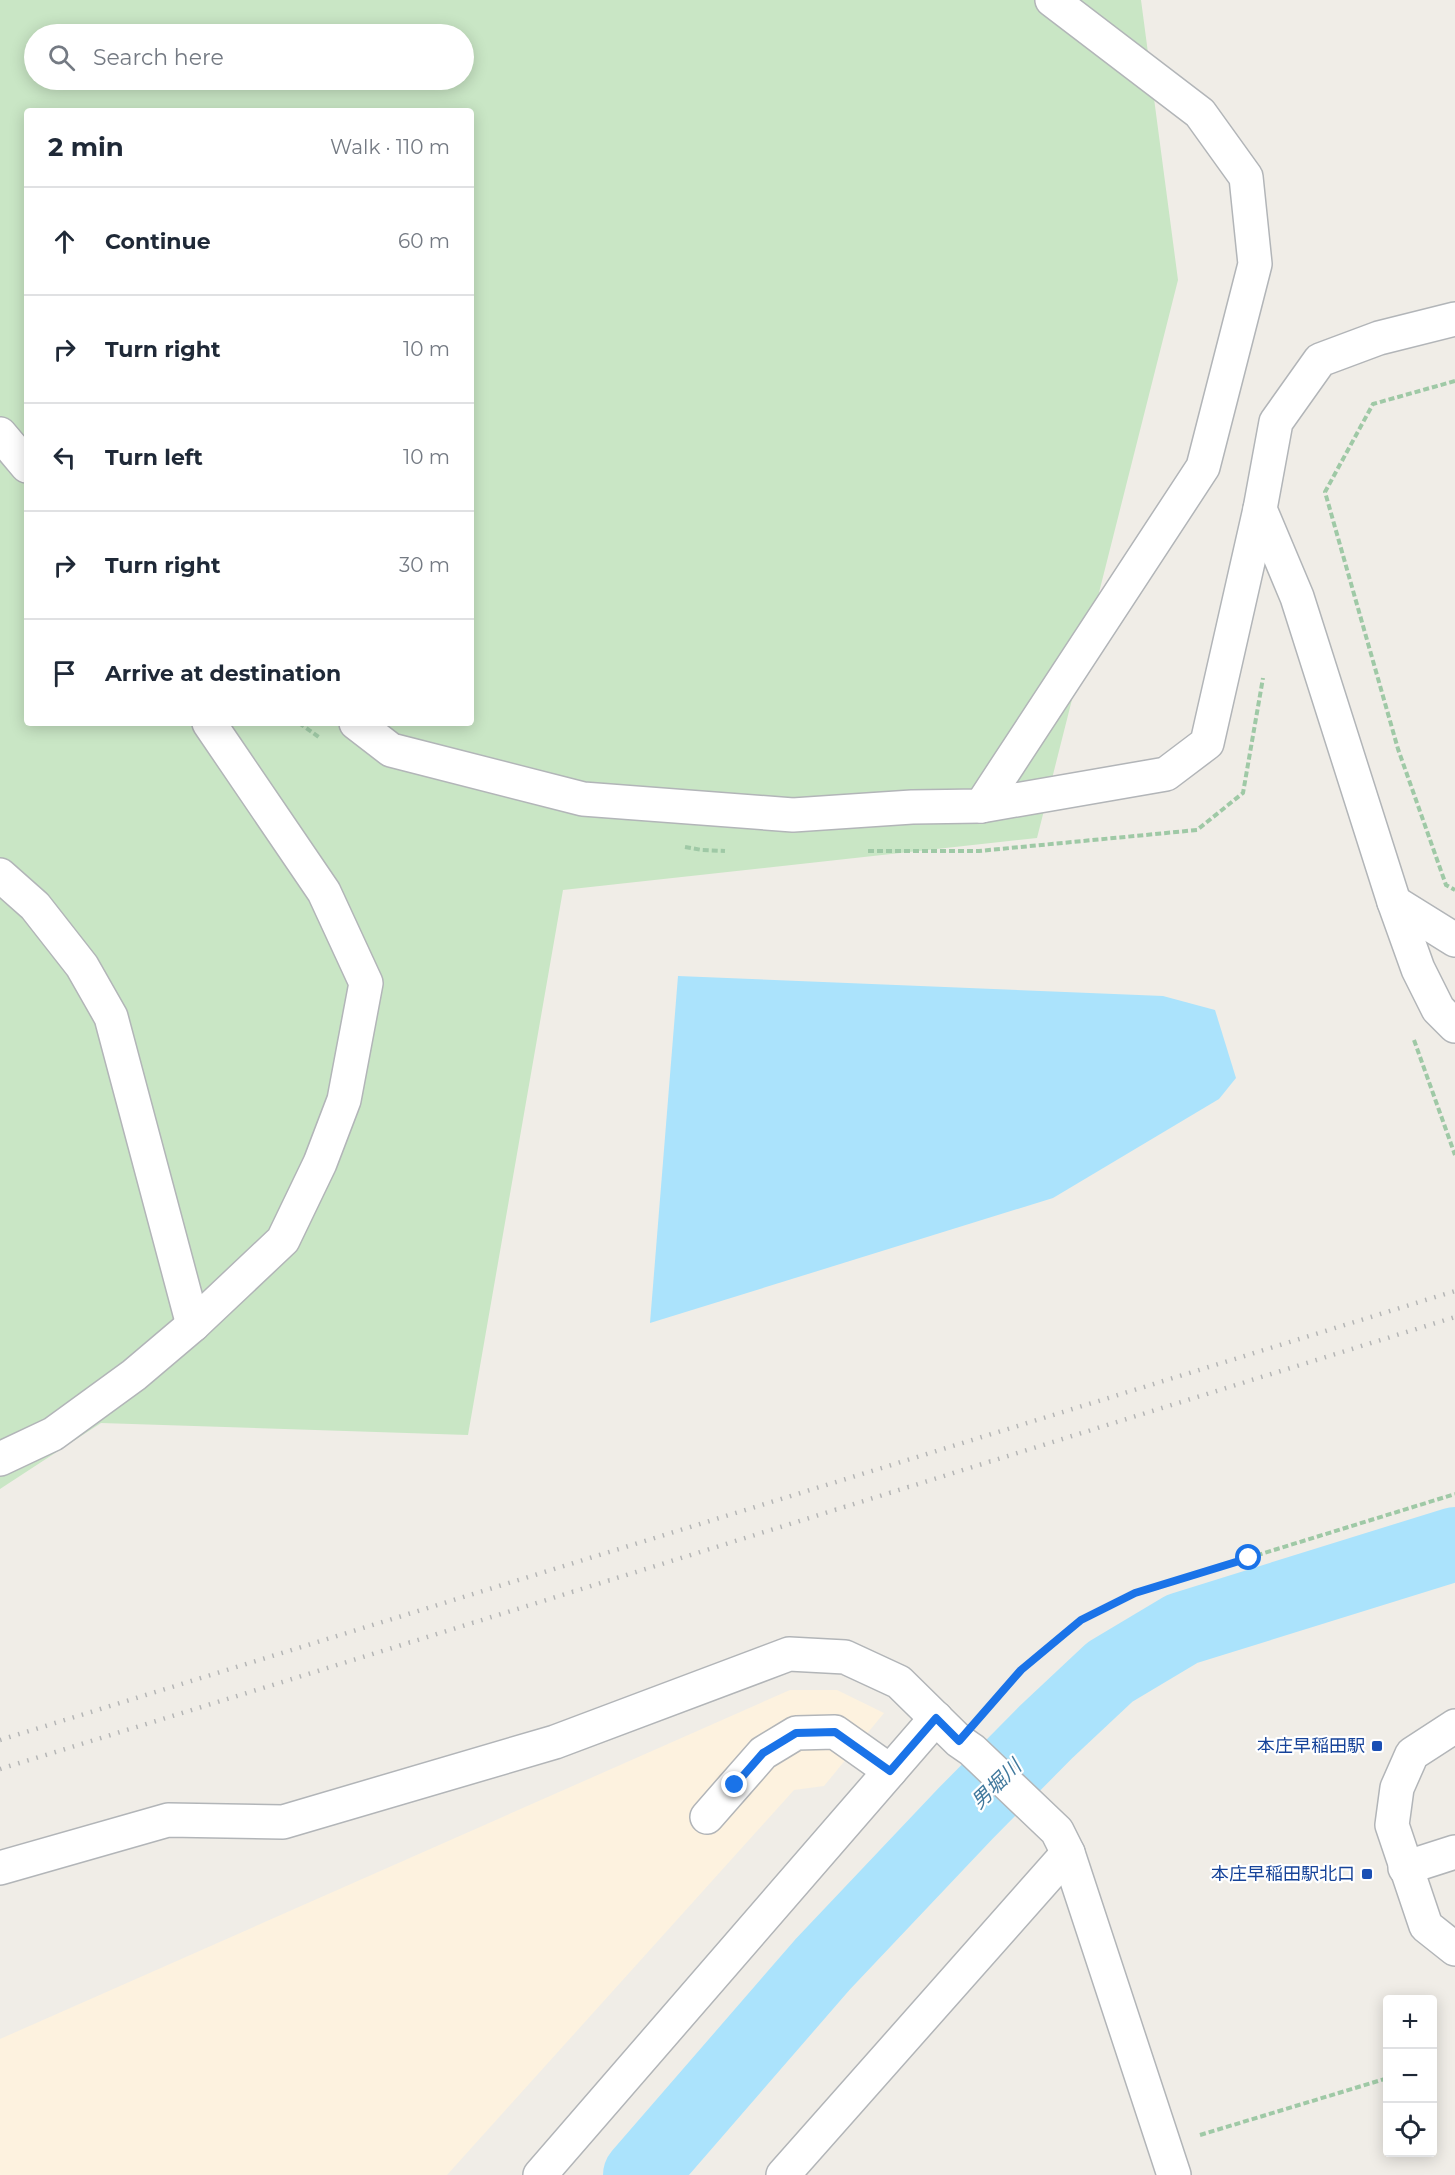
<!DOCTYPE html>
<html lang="en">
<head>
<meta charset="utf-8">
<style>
	:root { --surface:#fff; --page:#f2f2f3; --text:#1f2937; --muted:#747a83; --line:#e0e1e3 }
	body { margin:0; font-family:Montserrat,"Noto Sans JP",sans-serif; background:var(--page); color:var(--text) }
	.controls { position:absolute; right:18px; bottom:18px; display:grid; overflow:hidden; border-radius:6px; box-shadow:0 3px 15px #0003 }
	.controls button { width:54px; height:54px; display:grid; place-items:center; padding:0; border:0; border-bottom:2px solid var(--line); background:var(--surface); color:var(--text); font:30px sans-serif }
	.stop { position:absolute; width:18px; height:18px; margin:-14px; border:4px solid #1a73e8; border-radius:50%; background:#fff }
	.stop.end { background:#1a73e8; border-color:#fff; box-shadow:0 2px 6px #0008 }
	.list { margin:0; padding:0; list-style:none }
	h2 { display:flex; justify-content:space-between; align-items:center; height:78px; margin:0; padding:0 24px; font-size:26px }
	h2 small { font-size:20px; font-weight:400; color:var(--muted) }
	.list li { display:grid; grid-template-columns:39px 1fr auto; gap:18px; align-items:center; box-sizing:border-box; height:108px; padding:0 24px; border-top:2px solid var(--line) }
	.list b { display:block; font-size:22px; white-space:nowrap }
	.list em { font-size:20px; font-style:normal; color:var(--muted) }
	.icon { flex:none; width:33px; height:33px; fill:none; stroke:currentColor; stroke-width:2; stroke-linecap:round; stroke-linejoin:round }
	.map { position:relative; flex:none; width:1455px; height:2175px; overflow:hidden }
	.search { position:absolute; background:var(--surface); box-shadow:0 3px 15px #0003; left:24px; top:24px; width:450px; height:66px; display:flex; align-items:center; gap:15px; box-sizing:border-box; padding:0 21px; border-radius:33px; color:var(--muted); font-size:22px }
	.panel { position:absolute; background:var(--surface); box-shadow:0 3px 15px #0003; left:24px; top:108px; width:450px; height:618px; border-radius:6px }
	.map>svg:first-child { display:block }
	.commercial { fill:#fdf2df }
	.green { fill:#c9e6c5; fill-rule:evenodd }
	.water { fill:#abe3fc }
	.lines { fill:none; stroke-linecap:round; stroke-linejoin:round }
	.river { stroke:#abe3fc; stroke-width:74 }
	.minor-casing { stroke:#b2b5b8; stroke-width:36 }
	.path { stroke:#9fc9a6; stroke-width:4; stroke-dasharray:6 3; stroke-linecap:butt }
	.minor { stroke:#fff; stroke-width:33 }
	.rail { stroke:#b5b6b6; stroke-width:4.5; stroke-dasharray:1.5 8; stroke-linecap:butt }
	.route { stroke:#1a73e8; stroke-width:8 }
	.transit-dot { fill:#1a4fb4; stroke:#fff; stroke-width:2 }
	.labels { text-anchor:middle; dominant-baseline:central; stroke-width:4.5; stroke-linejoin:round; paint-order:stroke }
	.transit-label { font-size:18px; fill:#164399; stroke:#fff; text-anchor:end }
	.water-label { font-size:20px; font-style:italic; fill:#41799d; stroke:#fff }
</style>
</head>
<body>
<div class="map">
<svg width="1455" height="2175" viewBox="0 0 1455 2175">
	<rect width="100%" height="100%" fill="#f0ede7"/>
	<!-- commercial -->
	<path class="commercial" d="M790,1690H837L884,1713L824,1786L794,1790L447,2175H0V2039Z"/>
	<!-- green -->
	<path class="green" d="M0,0H1141L1178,280L1037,838L563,890L468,1435L101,1423L0,1489ZM34,34H464V80H34ZM27,111H471V723H27Z"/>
	<!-- water -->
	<path class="water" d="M678,976L1163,996L1215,1010L1236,1078L1219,1099L1053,1198L650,1323Z"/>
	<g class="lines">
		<!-- river -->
		<path class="river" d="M640,2175L823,1964L966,1813L1046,1732L1110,1672L1182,1629L1455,1544"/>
		<!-- minor casing -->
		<g class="minor-casing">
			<g id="minor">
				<path d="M1455,319L1379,338L1320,360L1276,422L1260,509L1297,597L1394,902L1418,969L1438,1009L1455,1026"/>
				<path d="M0,434L27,466"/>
				<path d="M356,723L391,750L583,799L793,815L912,807L981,806L1166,774L1207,743L1260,509"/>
				<path d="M981,806L1203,467L1255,264L1246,177L1200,113L1052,0"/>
				<path d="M0,875L35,906L82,966L111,1017L193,1325"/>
				<path d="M1394,902L1455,940"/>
				<path d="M0,1459L53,1434L134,1375L193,1325L283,1240L320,1163L344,1100L366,983L324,892L209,723"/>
				<path d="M1455,1726L1412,1754L1397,1788L1392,1825L1426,1926L1455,1949"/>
				<path d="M707,1817L763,1753L796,1733L835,1732L890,1771"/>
				<path d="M0,1868L168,1820L283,1822L555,1742L789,1654L845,1657L899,1682L959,1741L972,1750L1057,1831L1068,1853L1174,2175"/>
				<path d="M1405,1868L1455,1852"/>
				<path d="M540,2175L936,1718"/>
				<path d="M783,2175L1068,1853"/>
			</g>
		</g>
		<!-- path -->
		<g class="path">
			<path d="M1455,381L1373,404L1325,492L1398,749L1446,885L1455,890"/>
			<path d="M299,723L320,738"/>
			<path d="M685,847L702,850L725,851"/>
			<path d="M868,851H979L1197,830L1243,793L1263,678"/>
			<path d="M1414,1040L1455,1155"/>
			<path d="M983,1714L1021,1670L1081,1620L1135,1593L1455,1494"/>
			<path d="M1200,2135L1388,2078"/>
		</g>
		<!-- minor -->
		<use href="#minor" class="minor"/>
		<!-- rail -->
		<g class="rail">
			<path d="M0,1740L1455,1291"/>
			<path d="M0,1769C486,1620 970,1467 1455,1317"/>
		</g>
	</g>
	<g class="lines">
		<!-- route -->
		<path class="route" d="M735,1785L763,1753L796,1733L835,1732L890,1771L936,1718L959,1741L1021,1670L1081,1620L1135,1593L1249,1558"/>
	</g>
	<!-- markers -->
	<g class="transit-dot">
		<rect x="1371" y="1740" width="12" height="12" rx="3"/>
		<rect x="1361" y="1868" width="12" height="12" rx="3"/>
	</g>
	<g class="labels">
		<!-- transit labels -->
		<g class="transit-label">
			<text x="1365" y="1746">本庄早稲田駅</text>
			<text x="1355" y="1874">本庄早稲田駅北口</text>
		</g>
		<!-- water labels -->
		<g class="water-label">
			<text transform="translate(996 1784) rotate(-44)">男堀川</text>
		</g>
	</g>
</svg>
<div class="controls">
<button>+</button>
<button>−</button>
<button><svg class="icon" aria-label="locate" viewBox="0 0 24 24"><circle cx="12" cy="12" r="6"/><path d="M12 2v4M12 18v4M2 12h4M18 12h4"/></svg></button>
</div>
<div class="stop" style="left:1249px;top:1558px"></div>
<div class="stop end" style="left:735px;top:1785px"></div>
<div class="search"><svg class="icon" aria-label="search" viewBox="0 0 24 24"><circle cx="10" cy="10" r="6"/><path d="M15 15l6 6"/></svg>Search here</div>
<section class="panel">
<h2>2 min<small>Walk · 110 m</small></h2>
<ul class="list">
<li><svg class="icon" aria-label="ahead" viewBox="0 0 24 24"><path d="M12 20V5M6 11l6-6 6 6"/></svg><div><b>Continue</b></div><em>60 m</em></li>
<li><svg class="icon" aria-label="right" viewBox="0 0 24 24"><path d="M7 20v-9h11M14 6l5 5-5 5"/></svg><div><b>Turn right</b></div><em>10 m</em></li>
<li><svg class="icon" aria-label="left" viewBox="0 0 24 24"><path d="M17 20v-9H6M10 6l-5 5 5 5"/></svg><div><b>Turn left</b></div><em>10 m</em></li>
<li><svg class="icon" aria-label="right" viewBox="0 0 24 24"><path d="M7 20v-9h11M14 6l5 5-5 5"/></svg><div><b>Turn right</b></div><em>30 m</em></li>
<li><svg class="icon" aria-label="arrive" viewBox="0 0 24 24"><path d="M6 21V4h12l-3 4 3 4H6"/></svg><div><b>Arrive at destination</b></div></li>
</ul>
</section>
</div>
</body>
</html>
